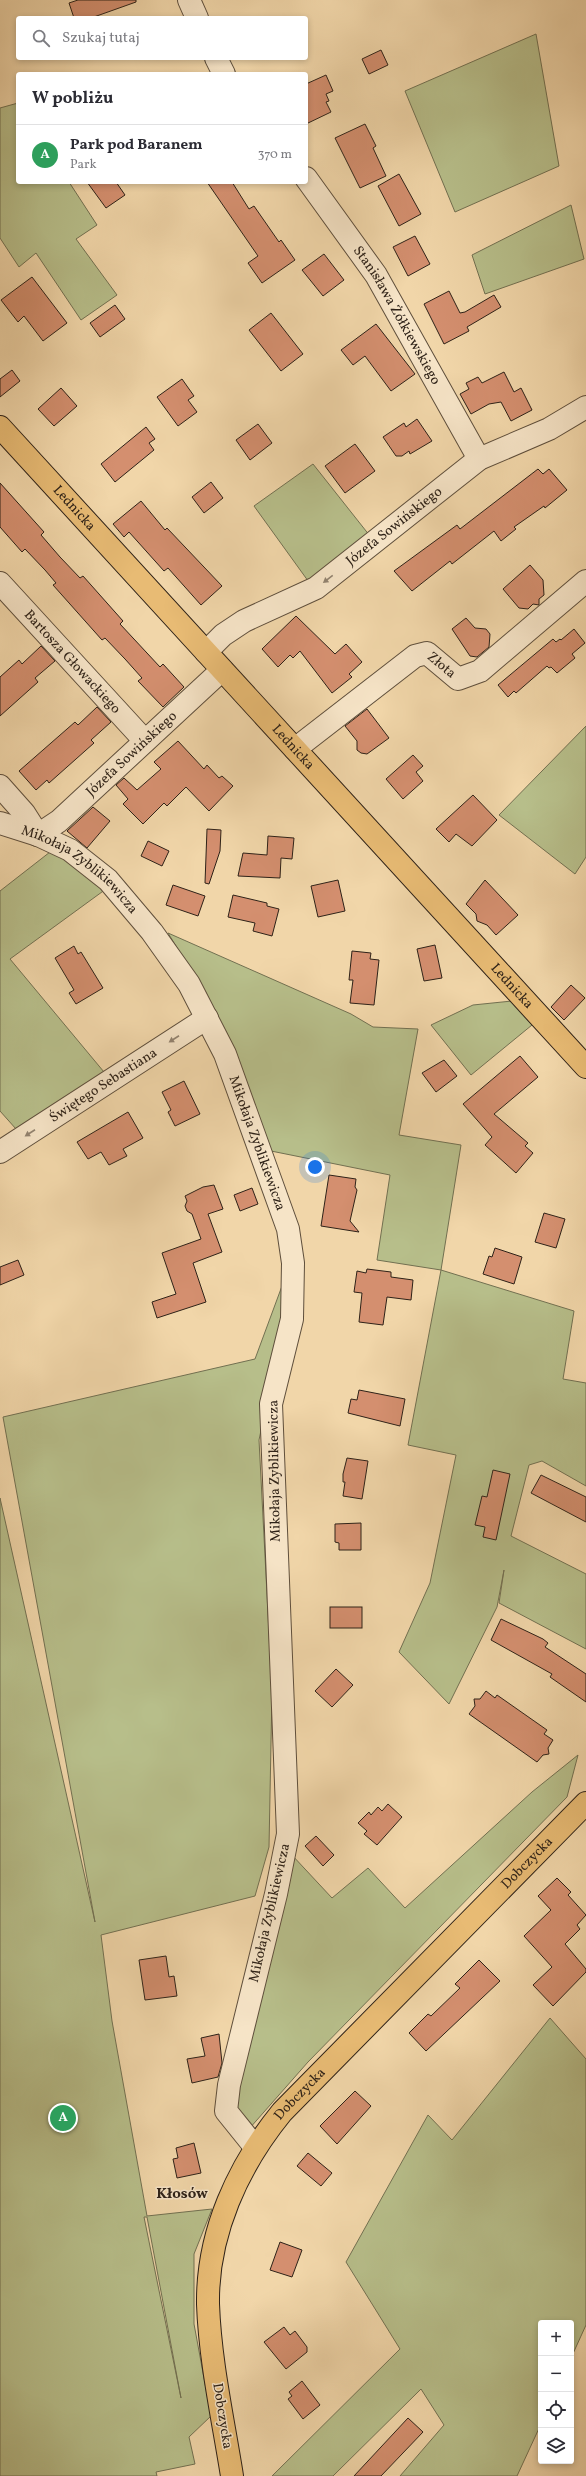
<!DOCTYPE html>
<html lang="pl">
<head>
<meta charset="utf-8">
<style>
	:root { --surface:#fff; --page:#f2f2f3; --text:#2b2b33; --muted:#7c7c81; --line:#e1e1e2; --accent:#b45309 }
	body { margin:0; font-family:Vollkorn,serif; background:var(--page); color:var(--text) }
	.controls { position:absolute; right:12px; bottom:12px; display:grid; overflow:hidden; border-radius:4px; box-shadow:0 2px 6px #0003 }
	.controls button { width:36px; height:36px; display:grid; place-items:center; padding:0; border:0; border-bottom:1px solid var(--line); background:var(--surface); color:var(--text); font:20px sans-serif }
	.you { position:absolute; left:315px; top:1167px; width:14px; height:14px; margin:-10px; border:3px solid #fff; border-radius:50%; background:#1a73e8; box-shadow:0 0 0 6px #1a73e833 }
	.badge { display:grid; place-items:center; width:26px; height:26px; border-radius:50%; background:var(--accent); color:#fff; font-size:13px; font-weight:700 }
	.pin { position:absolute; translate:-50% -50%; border:2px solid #fff; box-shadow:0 1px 4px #0006 }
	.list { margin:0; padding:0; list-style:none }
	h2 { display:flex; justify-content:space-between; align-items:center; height:52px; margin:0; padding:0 16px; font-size:17px }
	h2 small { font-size:13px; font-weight:400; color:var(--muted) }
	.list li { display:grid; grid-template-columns:26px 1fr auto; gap:12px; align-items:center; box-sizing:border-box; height:60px; padding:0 16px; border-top:1px solid var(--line) }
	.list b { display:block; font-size:15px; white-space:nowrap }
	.list p { margin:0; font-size:13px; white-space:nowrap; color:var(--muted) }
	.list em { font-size:13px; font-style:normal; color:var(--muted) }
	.icon { flex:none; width:22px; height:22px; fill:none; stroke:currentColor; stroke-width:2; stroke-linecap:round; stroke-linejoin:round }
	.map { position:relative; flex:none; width:586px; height:2476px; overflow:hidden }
	.search { position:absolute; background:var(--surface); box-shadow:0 2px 6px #0003; left:16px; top:16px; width:292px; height:44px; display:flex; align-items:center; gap:10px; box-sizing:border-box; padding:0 14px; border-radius:4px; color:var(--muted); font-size:15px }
	.panel { position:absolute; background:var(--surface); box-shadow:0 2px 6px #0003; left:16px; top:72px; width:292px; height:112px; border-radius:4px }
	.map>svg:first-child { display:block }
	.green { fill:#b7be8a; stroke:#727051; fill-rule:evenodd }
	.building { fill:#d48f6f; stroke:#2e2218 }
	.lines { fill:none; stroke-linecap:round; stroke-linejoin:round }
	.minor-casing { stroke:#5f4f3c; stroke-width:24 }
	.major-casing { stroke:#2e2218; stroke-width:24 }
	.minor { stroke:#f6e4c7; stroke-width:22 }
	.major { stroke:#e8bb74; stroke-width:22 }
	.oneway { fill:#928370 }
	.labels { text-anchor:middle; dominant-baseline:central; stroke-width:3; stroke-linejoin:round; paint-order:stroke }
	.street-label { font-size:14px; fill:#2e2218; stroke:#f6e4c7 }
	.neighbourhood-label { font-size:15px; font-weight:bold; fill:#2e2218; stroke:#f6e4c7 }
</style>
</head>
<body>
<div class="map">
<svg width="586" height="2476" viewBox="0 0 586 2476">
	<rect width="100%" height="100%" fill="#f1d6a9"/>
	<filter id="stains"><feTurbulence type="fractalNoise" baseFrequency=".005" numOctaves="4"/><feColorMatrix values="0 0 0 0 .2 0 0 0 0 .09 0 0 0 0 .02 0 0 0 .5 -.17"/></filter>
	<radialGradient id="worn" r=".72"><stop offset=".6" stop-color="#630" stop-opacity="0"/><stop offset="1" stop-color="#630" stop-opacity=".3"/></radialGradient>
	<!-- green -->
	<g class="green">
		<path d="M536,34L559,166L455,212L405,91Z"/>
		<path d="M18,103V182H69L97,225L76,239L117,295L81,320L36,253L19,267L0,238V108Z"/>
		<path d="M571,205L584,259L485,294L472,255Z"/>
		<path d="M313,464L370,536L311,585L254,506Z"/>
		<path d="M586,726V857L575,874L499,815Z"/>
		<path d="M50,852L75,860L106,889L10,959L104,1072L16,1129L0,1111V891Z"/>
		<path d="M168,933L351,1014L373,1027L418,1029L399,1135L461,1145L441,1270L574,1311L563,1379L586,1383V1486L542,1461L529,1465L511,1536L586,1574V1649L499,1603L504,1570L497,1607L449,1704L399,1652L430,1583L456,1455L408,1445L441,1270L377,1260L390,1175L271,1151L204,992Z"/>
		<path d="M512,1001L532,1025L471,1075L431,1025L473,1005Z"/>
		<path d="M282,1286L283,1326L259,1440L272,1691L269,1847L255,1896L101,1935L112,2021L147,2216L212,2209L194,2254V2324L211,2416L189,2437L195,2464L156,2472L157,2476H0V1498L95,1922L3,1417L255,1359ZM144,2217H147L181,2398Z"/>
		<path d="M578,1755L567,1797L308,2062L249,2129L233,2103L291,1854L332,1898L368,1868L405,1908L532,1792Z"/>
		<path d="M550,2018L586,2059V2325L571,2358V2323H541V2424L517,2476H400L444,2425L421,2389L333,2476H272L400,2349L346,2262L428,2115L452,2140Z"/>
	</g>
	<!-- building -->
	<g class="building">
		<path d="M78,0H136V2L91,18H74L69,3Z"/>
		<path d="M381,50L388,65L369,74L362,59Z"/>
		<path d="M326,75L333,91L326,94L329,101L326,102L331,112L306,124V84Z"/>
		<path d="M365,124L376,146L373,148L386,176L360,188L335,138Z"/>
		<path d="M399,174L421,214L399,226L378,186Z"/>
		<path d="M87,182H116L125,195L106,208Z"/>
		<path d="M207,182H232L249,209L254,206L279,242L281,240L295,260L262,283L248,263L258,256Z"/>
		<path d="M415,236L430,264L408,276L393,247Z"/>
		<path d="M324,254L344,280L323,296L302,270Z"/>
		<path d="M32,277L67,323L43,341L24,316L18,322L1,300Z"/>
		<path d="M449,291L460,313L465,312L494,295L501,307L467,327L469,331L444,344L424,304Z"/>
		<path d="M115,305L125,319L100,337L90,323Z"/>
		<path d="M271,313L303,354L281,371L249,330Z"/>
		<path d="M376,324L415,374L391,391L365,356L353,365L341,350Z"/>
		<path d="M12,370L20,381L0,397V379Z"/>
		<path d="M504,372L514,392L521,388L532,410L511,421L501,402L489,404L471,414L460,394L469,389L466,383L478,377L482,383Z"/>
		<path d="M182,379L194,396L188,400L197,412L178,426L157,397Z"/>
		<path d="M61,388L77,406L54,426L38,409Z"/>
		<path d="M417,419L432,441L410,454L409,451L402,456H396L383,437L404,423L406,427Z"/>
		<path d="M258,424L272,443L250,460L236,440Z"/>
		<path d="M146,427L155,439L149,443L154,450L115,482L101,464Z"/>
		<path d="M355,444L375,471L345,493L325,466Z"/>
		<path d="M538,469L543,474L549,469L567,490L545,508L544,506L514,527L516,529L501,541L494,531L452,564L450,561L412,591L394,571L457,525L460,529Z"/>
		<path d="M211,482L223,498L204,513L192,497Z"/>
		<path d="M0,483L44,532L41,535L60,557L80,578L83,576L123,621L120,624L160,667L163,664L184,687L163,707L138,681L142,678L125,659L105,638L102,640L53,585L56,583L45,570L25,549L22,552L0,527Z"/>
		<path d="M141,501L165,530L167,528L222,586L201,605L168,568L164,571L129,532L124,537L113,524Z"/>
		<path d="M530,565L543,580L544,595L539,599V605L533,604L528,609L519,608L503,589Z"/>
		<path d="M296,616L335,654L346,644L362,662L349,674L352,677L332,693L300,651L293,658L290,655L278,667L262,649Z"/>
		<path d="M466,618L475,628L486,629L490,634L489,647L477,657L470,656L452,629Z"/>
		<path d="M574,629L585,643L572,654L575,658L557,673L551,667L549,668L547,666L516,693L514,691L508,697L498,685L553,639L556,642L560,639L561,640Z"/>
		<path d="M41,646L55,661L35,678L38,682L0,716V677L19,660L22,664Z"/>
		<path d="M97,707L111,722L91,740L94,743L49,783L47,780L36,790L19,771L75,722L78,725Z"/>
		<path d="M367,709L389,738L367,754L361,753L357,750V741L345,726Z"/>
		<path d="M178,741L204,769L207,765L219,778L222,776L233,786L209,811L186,787L167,806L164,803L143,824L123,804L128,799L116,785L124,778L137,790L161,769L154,762Z"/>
		<path d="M413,755L423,766L416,772L423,781L403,799L386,779Z"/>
		<path d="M473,795L497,820L472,846L456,834L449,842L436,829Z"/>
		<path d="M93,807L110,821L87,848L67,831Z"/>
		<path d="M207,829L221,830L220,851L209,884L205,883Z"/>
		<path d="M268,836L294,838L292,859L281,858L280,878L238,876L243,853L267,855Z"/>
		<path d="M148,841L169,851L162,866L141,856Z"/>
		<path d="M338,880L345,911L318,917L311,886Z"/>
		<path d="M485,880L518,915L496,935L487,925L477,921L476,914L466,904Z"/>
		<path d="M173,885L205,896L198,916L166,905Z"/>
		<path d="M233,895L267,903V906L279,909L272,936L253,931L255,923L228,917Z"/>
		<path d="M435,945L442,978L424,981L417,949Z"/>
		<path d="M74,946L78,954L81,952L103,988L76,1004L69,993L74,990L55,958Z"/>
		<path d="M352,951L371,953L370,959L379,960L374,1005L350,1003L353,980H349Z"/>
		<path d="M571,985L585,998L564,1020L551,1007Z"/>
		<path d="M520,1056L538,1077L494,1114L528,1143L525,1146L533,1153L516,1173L485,1145L492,1137L463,1104Z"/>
		<path d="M444,1060L457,1076L436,1092L422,1073Z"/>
		<path d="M184,1081L200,1114L175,1126L168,1112L171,1110L162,1092Z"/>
		<path d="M128,1112L143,1138L123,1149L127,1156L109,1165L101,1152L88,1159L77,1142Z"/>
		<path d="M329,1175L356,1179L355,1187L357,1190L350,1221L359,1232L321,1226Z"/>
		<path d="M214,1185L223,1209L208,1214L222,1252L193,1263L206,1302L157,1318L152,1302L176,1294L162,1253L201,1239L192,1214L187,1211L185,1206L187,1201L185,1196L203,1187Z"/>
		<path d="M252,1188L258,1204L240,1211L234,1195Z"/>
		<path d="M544,1213L565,1219L556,1248L535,1242Z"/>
		<path d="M495,1248L522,1257L514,1284L483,1274L489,1256L492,1257Z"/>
		<path d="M18,1260L24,1275L0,1285V1267Z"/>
		<path d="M367,1269L391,1272V1277L413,1280L411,1300L387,1297L383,1325L359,1322L362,1293L354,1292L357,1271L366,1273Z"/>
		<path d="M359,1390L405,1399L400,1426L348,1413L351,1399L357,1400Z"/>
		<path d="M347,1458L368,1461L362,1499L343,1496L345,1482H343V1474Z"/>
		<path d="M493,1470L510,1474L496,1540L483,1537L485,1527L475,1525L482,1496L487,1497Z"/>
		<path d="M541,1475L586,1497V1522L531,1493Z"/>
		<path d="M361,1523V1550H339V1543L335,1542V1524Z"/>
		<rect x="330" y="1607" width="32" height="21"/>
		<path d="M501,1619L543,1639L548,1643L545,1647L586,1674V1702L550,1677L552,1674L491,1640Z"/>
		<path d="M336,1669L353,1685L332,1707L315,1691Z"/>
		<path d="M486,1691L495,1698L497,1695L547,1730L544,1734L553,1740L548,1748L549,1754L543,1755L537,1762L469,1714L475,1706L474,1699H480Z"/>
		<path d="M388,1804L402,1817L377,1845L364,1834L367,1831L358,1823L369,1812L371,1815L378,1807L382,1811Z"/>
		<path d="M316,1836L334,1855L323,1866L305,1846Z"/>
		<path d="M557,1878L571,1892L568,1895L586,1915L577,1925L580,1929L565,1944L586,1969V1972L553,2006L533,1985L552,1967L524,1936L551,1910L538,1896Z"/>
		<path d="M166,1956L169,1977L174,1976L177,1996L145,2000L139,1960Z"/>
		<path d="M479,1960L500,1981L426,2051L409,2033L428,2014L431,2016L460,1988L455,1984Z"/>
		<path d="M219,2034L222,2063L218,2077L192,2083L187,2059L205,2056L201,2038Z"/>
		<path d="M355,2091L371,2106L337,2144L320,2126Z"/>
		<path d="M194,2143L201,2173L177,2178L173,2159L178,2158L176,2148Z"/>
		<path d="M308,2153L332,2173L321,2186L297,2166Z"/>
		<path d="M280,2242L302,2250L292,2277L270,2270Z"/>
		<path d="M284,2327L290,2335L295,2331L307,2347V2352L286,2369L264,2342Z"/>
		<path d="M302,2381L320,2405L303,2419L288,2399L292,2396L289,2392Z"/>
		<path d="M408,2418L423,2432L381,2476H354Z"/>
	</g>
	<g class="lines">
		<!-- minor casing -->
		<g class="minor-casing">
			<g id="minor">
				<path d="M189,0L197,18"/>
				<path d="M216,58L224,74"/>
				<path id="s1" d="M306,178L376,275L479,459"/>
				<path id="s2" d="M0,583L145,741"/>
				<path id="s3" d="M206,652L223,635L244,621L316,588L479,459L549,429L586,407"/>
				<path id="s4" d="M295,749L415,656L427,653L458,679L480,671L586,581"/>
				<path d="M0,786L24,813L38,835"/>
				<path id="s5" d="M0,823L38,835L70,850L108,880L152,932L189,984L225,1054L288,1229L293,1263L292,1319L271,1404L288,1834L276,1894L229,2085L226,2111L255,2147"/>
				<path id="s6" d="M38,835L59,821L222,670"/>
				<path id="s7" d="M0,1152L207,1018"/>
			</g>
		</g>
		<!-- major casing -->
		<g class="major-casing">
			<g id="major">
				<path id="s8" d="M0,427L586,1067"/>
				<path id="s9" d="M232,2476C223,2419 210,2361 208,2304C207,2233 238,2166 282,2112L586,1803"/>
			</g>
		</g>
		<!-- minor -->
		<use href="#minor" class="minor"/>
		<!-- major -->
		<use href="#major" class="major"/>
	</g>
	<!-- one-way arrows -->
	<defs><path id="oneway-solid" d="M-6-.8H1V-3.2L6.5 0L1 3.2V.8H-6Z"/></defs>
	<g class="oneway">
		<use href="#oneway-solid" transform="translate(328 579) rotate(142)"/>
		<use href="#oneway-solid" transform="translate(174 1039) rotate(147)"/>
		<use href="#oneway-solid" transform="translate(30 1133) rotate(147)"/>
	</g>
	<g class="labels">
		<!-- street labels -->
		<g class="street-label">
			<text stroke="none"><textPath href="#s1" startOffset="165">Stanisława Żółkiewskiego</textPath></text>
			<text stroke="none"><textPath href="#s8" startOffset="110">Lednicka</textPath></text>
			<text stroke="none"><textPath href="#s3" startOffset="228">Józefa Sowińskiego</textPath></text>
			<text stroke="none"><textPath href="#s2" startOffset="107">Bartosza Głowackiego</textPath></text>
			<text stroke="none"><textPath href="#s4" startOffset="183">Złota</textPath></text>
			<text stroke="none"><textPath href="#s8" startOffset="434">Lednicka</textPath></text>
			<text stroke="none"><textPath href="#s6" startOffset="124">Józefa Sowińskiego</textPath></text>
			<text stroke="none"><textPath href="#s5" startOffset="94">Mikołaja Zyblikiewicza</textPath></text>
			<text stroke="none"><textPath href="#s8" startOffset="758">Lednicka</textPath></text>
			<text stroke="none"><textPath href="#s7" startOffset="123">Świętego Sebastiana</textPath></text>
			<text stroke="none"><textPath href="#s5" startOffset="429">Mikołaja Zyblikiewicza</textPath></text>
			<text transform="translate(275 1471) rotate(-91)">Mikołaja Zyblikiewicza</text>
			<text stroke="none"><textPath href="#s9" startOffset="733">Dobczycka</textPath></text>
			<text transform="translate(270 1913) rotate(-77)">Mikołaja Zyblikiewicza</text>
			<text stroke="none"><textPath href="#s9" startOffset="409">Dobczycka</textPath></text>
			<text transform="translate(222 2416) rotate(81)">Dobczycka</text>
		</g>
		<!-- neighbourhood labels -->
		<g class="neighbourhood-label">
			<text x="182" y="2194">Kłosów</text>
		</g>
	</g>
	<rect width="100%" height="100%" filter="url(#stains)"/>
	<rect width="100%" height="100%" fill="url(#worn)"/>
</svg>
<div class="controls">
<button>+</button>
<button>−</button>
<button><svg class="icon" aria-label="locate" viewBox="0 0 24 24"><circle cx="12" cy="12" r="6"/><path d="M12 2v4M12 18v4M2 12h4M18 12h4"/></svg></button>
<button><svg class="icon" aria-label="layers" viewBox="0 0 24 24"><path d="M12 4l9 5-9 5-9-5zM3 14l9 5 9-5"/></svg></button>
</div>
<div class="you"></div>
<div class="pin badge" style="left:63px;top:2118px;background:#2e9e5b">A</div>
<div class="search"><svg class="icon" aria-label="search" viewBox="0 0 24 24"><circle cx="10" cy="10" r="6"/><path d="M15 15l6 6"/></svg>Szukaj tutaj</div>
<section class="panel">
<h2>W pobliżu<small></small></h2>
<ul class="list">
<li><span class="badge" style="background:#2e9e5b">A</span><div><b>Park pod Baranem</b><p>Park</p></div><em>370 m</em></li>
</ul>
</section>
</div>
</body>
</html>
